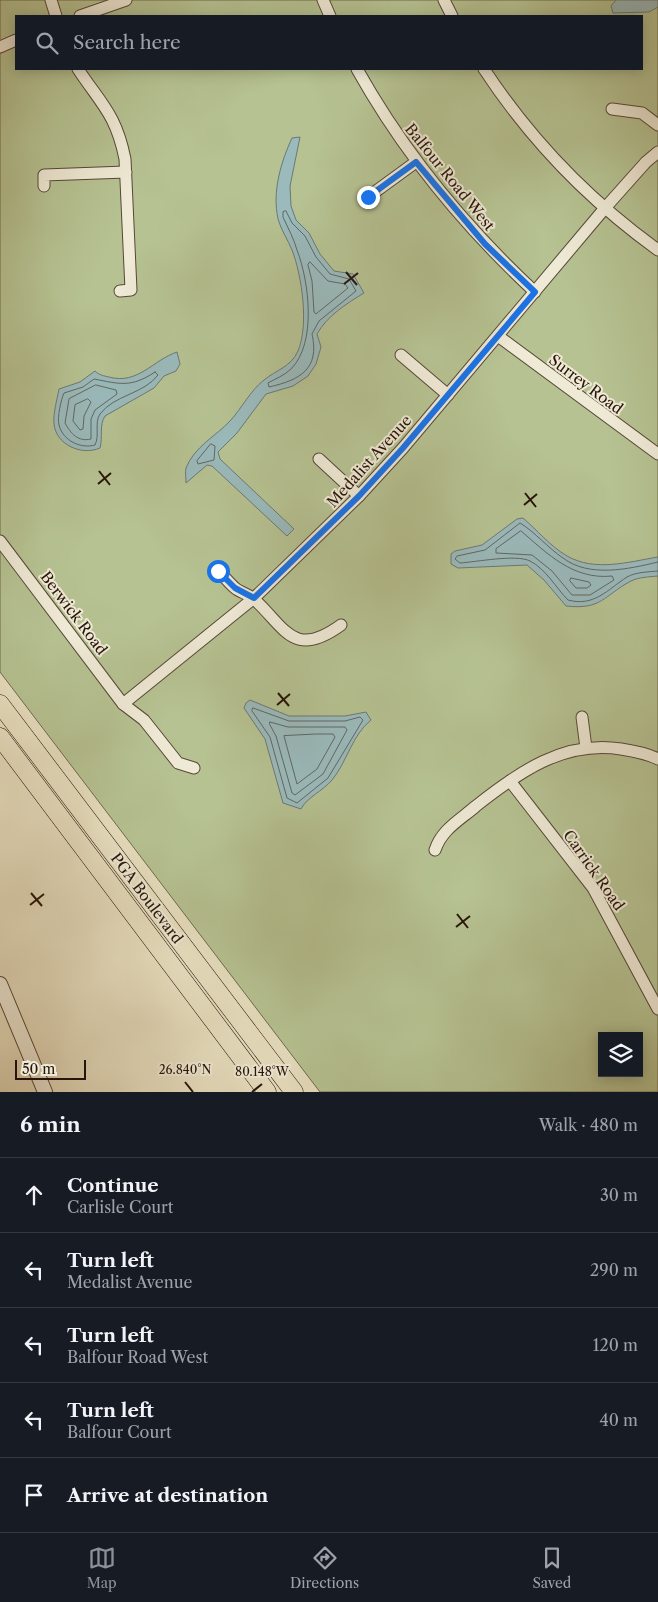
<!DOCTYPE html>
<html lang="en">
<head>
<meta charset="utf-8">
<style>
	:root { --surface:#171b24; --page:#20242c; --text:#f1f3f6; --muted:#9ea1a6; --line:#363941; --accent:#8c9099 }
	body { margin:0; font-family:"Libre Caslon Text",serif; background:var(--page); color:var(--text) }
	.controls { position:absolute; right:15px; bottom:15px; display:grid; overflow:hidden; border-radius:0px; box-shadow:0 2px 12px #0003 }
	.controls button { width:45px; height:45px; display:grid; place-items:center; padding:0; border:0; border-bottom:1px solid var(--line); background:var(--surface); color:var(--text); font:25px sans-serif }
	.scale { position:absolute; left:15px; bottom:12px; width:71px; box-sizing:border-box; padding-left:5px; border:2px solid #27140a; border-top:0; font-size:14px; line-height:18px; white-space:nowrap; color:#27140a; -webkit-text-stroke:4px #efead6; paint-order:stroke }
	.stop { position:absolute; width:15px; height:15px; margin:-11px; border:4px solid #1a73e8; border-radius:50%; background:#fff }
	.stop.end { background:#1a73e8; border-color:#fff; box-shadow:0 1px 5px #0008 }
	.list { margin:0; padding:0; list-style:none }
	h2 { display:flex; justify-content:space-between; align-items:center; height:65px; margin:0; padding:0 20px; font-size:21px }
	h2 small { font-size:16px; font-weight:400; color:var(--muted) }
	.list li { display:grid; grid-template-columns:32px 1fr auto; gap:15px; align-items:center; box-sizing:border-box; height:75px; padding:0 20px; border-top:1px solid var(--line) }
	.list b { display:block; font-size:19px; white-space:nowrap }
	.list p { margin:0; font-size:16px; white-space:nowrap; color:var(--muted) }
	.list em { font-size:16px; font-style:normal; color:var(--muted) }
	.icon { flex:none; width:28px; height:28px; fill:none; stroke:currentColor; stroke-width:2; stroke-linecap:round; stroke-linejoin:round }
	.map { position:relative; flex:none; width:658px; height:1092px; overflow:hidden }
	.search { position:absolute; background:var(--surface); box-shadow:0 2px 12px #0003; left:15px; right:15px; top:15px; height:55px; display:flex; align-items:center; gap:12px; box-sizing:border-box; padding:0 18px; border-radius:0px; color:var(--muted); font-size:19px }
	.sheet { height:440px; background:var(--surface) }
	nav { display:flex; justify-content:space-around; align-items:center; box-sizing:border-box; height:70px; border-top:1px solid var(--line); background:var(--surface); font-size:14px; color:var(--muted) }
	nav a { display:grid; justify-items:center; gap:2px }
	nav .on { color:var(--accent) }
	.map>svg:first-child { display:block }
	.green { fill:#b6c292; stroke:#6e6b4e; fill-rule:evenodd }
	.water { fill:#9ababc; stroke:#6c7875 }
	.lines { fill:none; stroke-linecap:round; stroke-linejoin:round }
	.shore { stroke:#606763; stroke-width:1 }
	.minor-casing { stroke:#574738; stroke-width:13 }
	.tertiary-casing { stroke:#574738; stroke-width:16 }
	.primary-casing { stroke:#27140a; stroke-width:19 }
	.minor { stroke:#efead6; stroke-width:11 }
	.tertiary { stroke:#efead6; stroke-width:14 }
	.primary { stroke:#e7dfc0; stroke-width:18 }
	.route { stroke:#1a73e8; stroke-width:6 }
	.ticks { fill:none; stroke:#27140a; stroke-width:2 }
	.labels { text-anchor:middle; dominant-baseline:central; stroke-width:4; stroke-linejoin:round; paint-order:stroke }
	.street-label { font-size:15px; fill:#27140a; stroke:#efead6 }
	.ticks-label { font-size:12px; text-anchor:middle; fill:#27140a; stroke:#efead6; stroke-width:4; stroke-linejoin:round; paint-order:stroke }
</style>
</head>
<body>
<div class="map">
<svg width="658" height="1092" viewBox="0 0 658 1092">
	<rect width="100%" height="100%" fill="#e7dfc0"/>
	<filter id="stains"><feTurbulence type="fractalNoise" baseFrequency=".004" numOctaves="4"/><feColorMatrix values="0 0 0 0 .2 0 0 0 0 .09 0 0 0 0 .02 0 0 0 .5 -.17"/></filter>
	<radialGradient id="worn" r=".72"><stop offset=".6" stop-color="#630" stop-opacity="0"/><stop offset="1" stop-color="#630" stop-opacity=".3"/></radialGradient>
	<!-- green -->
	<path class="green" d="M0,0H658V1092H320L0,672ZM16,16H642V69H16ZM602,1036H639V1073H602Z"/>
	<!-- water -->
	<g class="water">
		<path d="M616,0H658V7L649,12L613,13L611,6Z"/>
		<path d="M300,137L290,186L291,206L296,220L309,233L320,254L334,271L353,274L364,293C346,304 327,316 317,334L321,347L316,364L308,376L293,386L266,394L237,433L218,452L220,459L294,529L287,536L212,466L207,465L186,483C186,478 185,472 186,468C194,447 216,436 230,421C242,408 250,391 264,380C276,370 291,367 298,351C309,325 302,276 292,250C288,240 281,230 278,219C272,191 281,162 292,138Z"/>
		<path d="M177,352L180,364L176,371L164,376L154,388L105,416C99,425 103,437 100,448C82,456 56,445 54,424C53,413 57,400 59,389L80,382L95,371C99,375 104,376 109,377C138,385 153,360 177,352Z"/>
		<path d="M523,518C537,530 550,546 567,556C595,572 628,562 658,557V576C649,577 639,577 631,581C603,596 602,610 566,606L544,580L527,565L458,568L451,564V554L455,551L482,545L517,519Z"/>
		<path d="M250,700L289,716H345L366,712L371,720C352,735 347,762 332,780C323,791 307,797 301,809L283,803L265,739L244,708L246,703Z"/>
	</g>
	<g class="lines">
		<!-- shore -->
		<g class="shore">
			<path d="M286,211L292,223L305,236L316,257L330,274L349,279L356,291L319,321L312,334C320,369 300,380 269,387L268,383C275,379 285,375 291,369C317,343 309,281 297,250C294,239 288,228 283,217V212Z"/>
			<path d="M310,262L328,281L345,284L348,288L316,314L314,312L312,281L308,265Z"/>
			<path d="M155,372L158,375C144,394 114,395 100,414C94,423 100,435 95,445C81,449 63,441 59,425C57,417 61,400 64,393L83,387L94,379C120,384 131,388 155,372Z"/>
			<path d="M96,385L116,390L117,394L95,410L91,419V439C78,442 71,434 65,423L69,399Z"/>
			<path d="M88,399L91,402L84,416L83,429L80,430L73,421L75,405Z"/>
			<path d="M211,444L215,446L214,460L198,464L197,461Z"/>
			<path d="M521,531C548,554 573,580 612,576L614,580L590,595H572L552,571L532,555L496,553V549Z"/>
			<path d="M658,562C629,569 589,578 563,558C548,548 535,532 520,523L485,550L457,556L455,559L460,563C476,562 516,554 530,561C546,569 556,588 568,600C594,607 607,590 627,577C636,572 648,572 658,571"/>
			<path d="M571,578L589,582L591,585L587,588H576L570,581Z"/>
			<path d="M253,708L289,721H345L360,717L363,720L328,778L297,803L287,798L270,737L252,711Z"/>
			<path d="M270,722L288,727H345L347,730L323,774L295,795L292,793L276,736L270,725Z"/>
			<path d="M316,734H333L335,737L317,769L297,784L284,736Z"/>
		</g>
		<!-- minor casing -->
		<g class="minor-casing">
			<g id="minor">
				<path d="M51,0L56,16"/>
				<path d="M323,0L330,16"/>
				<path d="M444,0L452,16"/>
				<path d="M80,16L126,0"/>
				<path d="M0,47L16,40"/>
				<path d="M78,69C101,104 116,114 125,159L131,290L120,291"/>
				<path d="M357,69C404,153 464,226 535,292"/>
				<path d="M484,69C530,139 590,201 658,250"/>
				<path d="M612,109L642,113L658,125"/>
				<path d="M44,186V175L126,172"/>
				<path d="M368,197L416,162"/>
				<path d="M498,336L658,454"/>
				<path d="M401,355L448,395"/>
				<path d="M319,459L359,496"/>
				<path d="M0,541L123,704L144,720L178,763L194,768"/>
				<path d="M218,571C224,576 229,583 235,588C241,593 249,594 255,600C286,629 294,659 341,625"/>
				<path d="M123,704L254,598L359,496L403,448L605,208L646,162L658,152"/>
				<path d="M582,717L586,748"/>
				<path d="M510,781L593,888L658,1009"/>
				<path d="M435,850C442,829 460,820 476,806C519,772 564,740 621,749C634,751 646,753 658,759"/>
			</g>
		</g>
		<!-- tertiary casing -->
		<g class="tertiary-casing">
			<path id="tertiary" d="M0,984L45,1092"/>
		</g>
		<!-- primary casing -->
		<g class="primary-casing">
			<g id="primary">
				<path d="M0,704L294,1092"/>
				<path d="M0,737L267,1092"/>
			</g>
		</g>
		<!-- minor -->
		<use href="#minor" class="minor"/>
		<!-- tertiary -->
		<use href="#tertiary" class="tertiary"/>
		<!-- primary -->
		<use href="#primary" class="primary"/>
	</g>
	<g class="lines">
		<!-- route -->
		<path class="route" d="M218,571L235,588L254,598L359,496L403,448L535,292L485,244L416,162L368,197"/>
	</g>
	<!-- ticks -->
	<path class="ticks" d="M346,272L357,285M344,284L358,273M99,471L110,485M98,484L111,473M525,493L536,507M524,505L537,494M278,693L289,706M277,705L290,694M31,893L42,906M30,905L44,894M457,914L468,928M456,927L470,916M185,1082L193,1092M252,1092L262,1084"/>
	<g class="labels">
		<!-- street labels -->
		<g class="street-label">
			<text transform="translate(450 177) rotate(51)">Balfour Road West</text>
			<text transform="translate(586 384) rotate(37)">Surrey Road</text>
			<text transform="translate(369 461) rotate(-48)">Medalist Avenue</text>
			<text transform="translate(74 613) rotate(53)">Berwick Road</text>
			<text transform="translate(594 870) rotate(55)">Carrick Road</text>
			<text transform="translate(147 898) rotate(53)">PGA Boulevard</text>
		</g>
	</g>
	<g class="ticks-label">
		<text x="185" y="1074">26.840°N</text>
		<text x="262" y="1076">80.148°W</text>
	</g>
	<rect width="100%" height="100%" filter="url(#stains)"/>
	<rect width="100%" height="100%" fill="url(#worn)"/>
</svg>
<div class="controls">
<button><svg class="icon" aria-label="layers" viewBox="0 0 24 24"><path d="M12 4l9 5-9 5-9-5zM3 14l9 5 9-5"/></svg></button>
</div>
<div class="scale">50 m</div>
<div class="stop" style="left:218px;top:571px"></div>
<div class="stop end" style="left:368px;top:197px"></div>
<div class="search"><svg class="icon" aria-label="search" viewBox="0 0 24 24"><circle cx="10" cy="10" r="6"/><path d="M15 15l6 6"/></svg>Search here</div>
</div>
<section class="sheet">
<h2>6 min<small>Walk · 480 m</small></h2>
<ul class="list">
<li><svg class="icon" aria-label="ahead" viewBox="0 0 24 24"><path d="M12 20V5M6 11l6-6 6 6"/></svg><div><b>Continue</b><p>Carlisle Court</p></div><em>30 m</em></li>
<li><svg class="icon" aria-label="left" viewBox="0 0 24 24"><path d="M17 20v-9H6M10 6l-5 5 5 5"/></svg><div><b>Turn left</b><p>Medalist Avenue</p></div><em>290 m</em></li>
<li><svg class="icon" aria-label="left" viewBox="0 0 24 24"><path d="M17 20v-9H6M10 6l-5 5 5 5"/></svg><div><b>Turn left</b><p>Balfour Road West</p></div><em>120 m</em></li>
<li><svg class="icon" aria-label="left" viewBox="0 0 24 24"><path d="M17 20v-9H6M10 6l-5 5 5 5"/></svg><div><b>Turn left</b><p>Balfour Court</p></div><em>40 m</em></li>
<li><svg class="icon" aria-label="arrive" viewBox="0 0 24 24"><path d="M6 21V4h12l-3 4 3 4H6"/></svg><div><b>Arrive at destination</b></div></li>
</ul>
</section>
<nav>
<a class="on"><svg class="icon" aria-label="map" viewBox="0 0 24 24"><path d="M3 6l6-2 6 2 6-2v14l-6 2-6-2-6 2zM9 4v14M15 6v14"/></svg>Map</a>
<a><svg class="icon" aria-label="directions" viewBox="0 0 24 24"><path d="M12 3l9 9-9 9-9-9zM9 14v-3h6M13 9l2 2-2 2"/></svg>Directions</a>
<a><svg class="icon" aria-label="saved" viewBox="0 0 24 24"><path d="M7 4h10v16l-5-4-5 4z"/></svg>Saved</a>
</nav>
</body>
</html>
